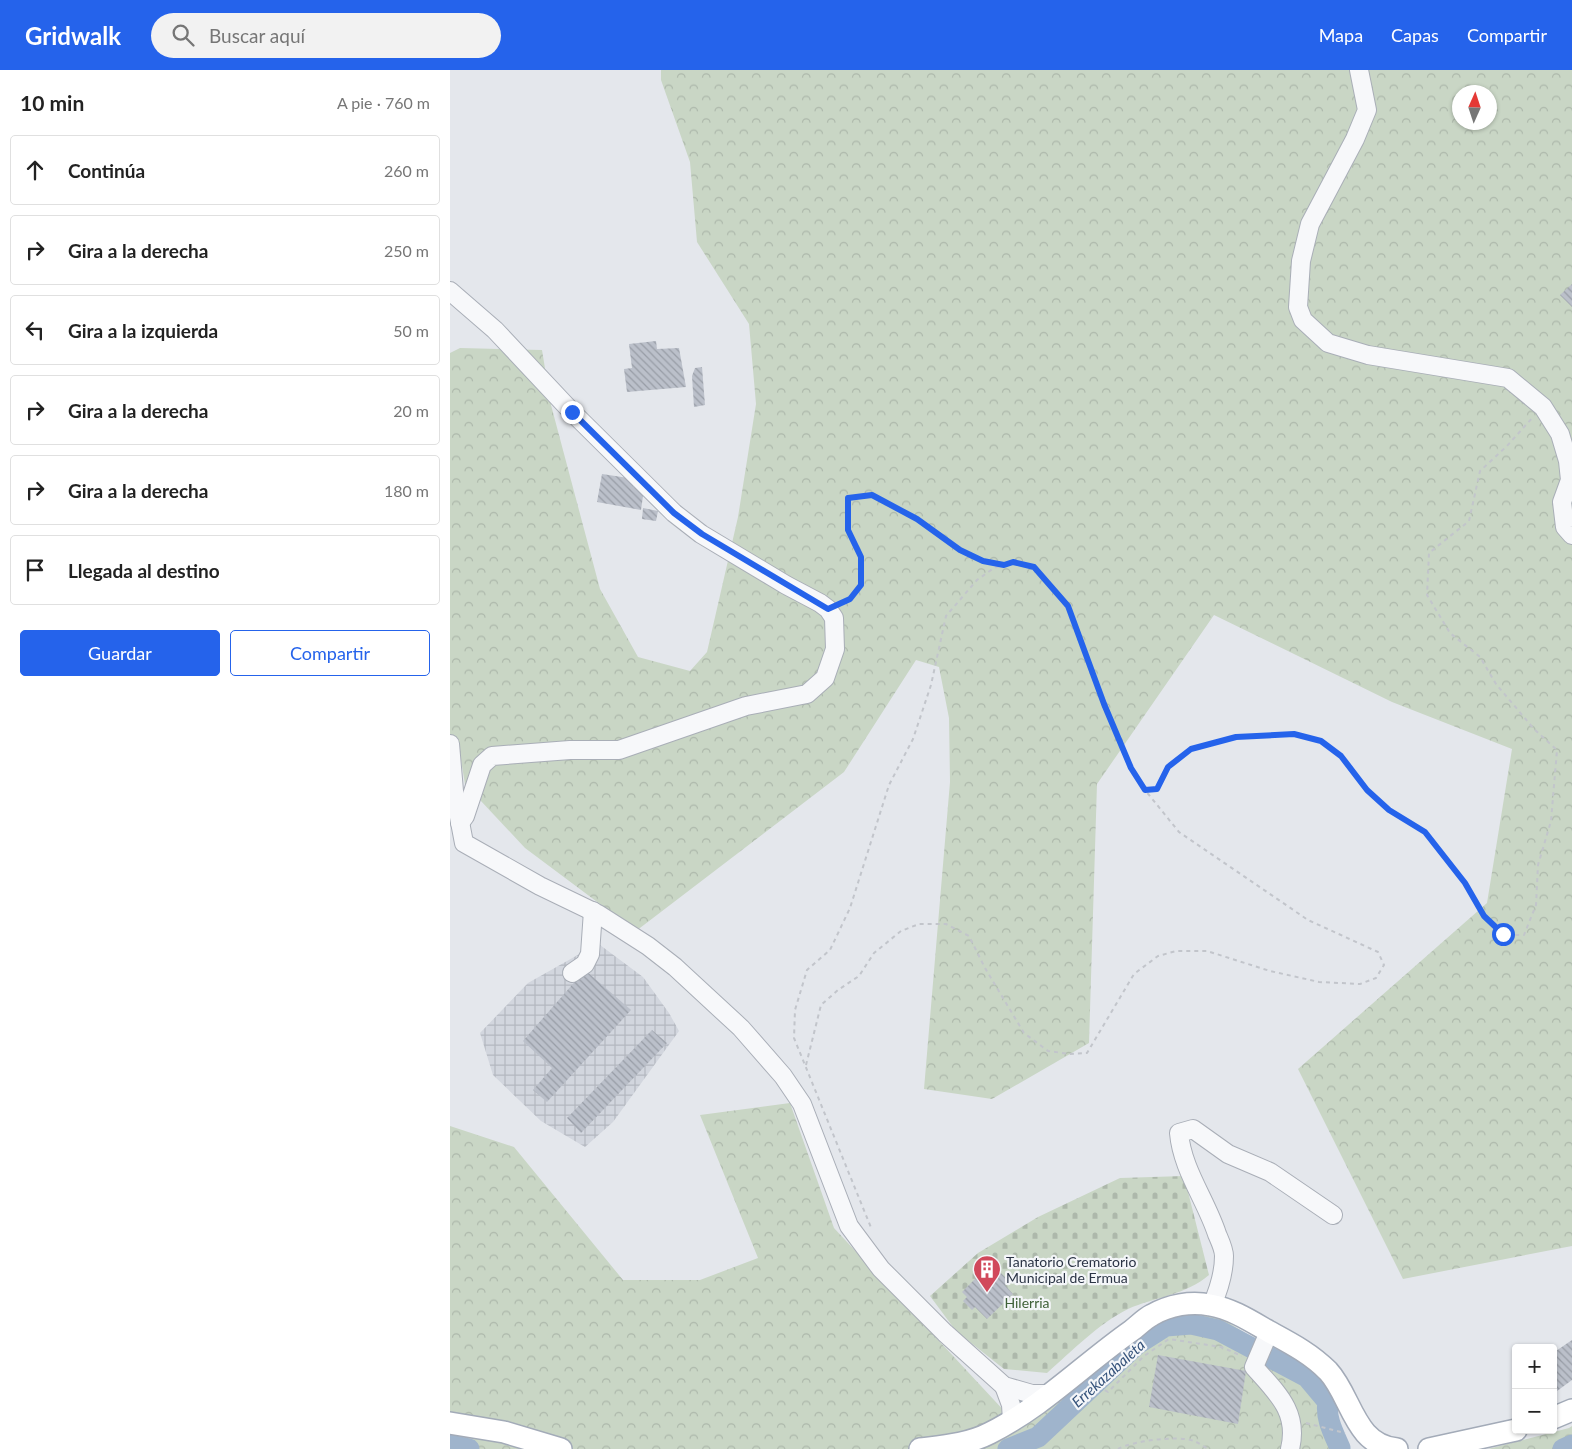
<!DOCTYPE html>
<html lang="es">
<head>
<meta charset="utf-8">
<style>
	:root { --surface:#fff; --page:#f2f2f2; --text:#222; --muted:#767676; --line:#e0e0e0; --accent:#2563eb }
	body { margin:0; font-family:Lato,sans-serif; background:var(--page); color:var(--text) }
	.controls { position:absolute; right:15px; bottom:15px; display:grid; overflow:hidden; border-radius:5px; box-shadow:0 1px 4px #0004 }
	.controls button { width:45px; height:45px; display:grid; place-items:center; padding:0; border:0; border-bottom:1px solid var(--line); background:var(--surface); color:var(--text); font:25px sans-serif }
	.compass { position:absolute; left:1002px; top:15px; width:45px; height:45px; border-radius:50%; background:var(--surface); box-shadow:0 1px 4px #0004; rotate:3deg }
	.stop { position:absolute; width:15px; height:15px; margin:-11px; border:4px solid #2563eb; border-radius:50%; background:#fff }
	.stop.end { background:#2563eb; border-color:#fff; box-shadow:0 1px 5px #0008 }
	.list { margin:0; padding:0; list-style:none }
	h2 { display:flex; justify-content:space-between; align-items:center; height:65px; margin:0; padding:0 20px; font-size:21px }
	h2 small { font-size:16px; font-weight:400; color:var(--muted) }
	.list li { display:grid; grid-template-columns:32px 1fr auto; gap:15px; align-items:center; box-sizing:border-box; height:70px; margin:0 10px 10px; padding:0 10px; border:1px solid var(--line); border-radius:5px }
	.list b { display:block; font-size:19px; white-space:nowrap }
	.list em { font-size:16px; font-style:normal; color:var(--muted) }
	.actions { display:flex; gap:10px; padding:15px 20px }
	.actions a { flex:1; padding:11px 0; border:1px solid var(--accent); border-radius:5px; text-align:center; font-size:18px; color:var(--accent) }
	.actions .main { background:var(--accent); color:#fff }
	.icon { flex:none; width:28px; height:28px; fill:none; stroke:currentColor; stroke-width:2; stroke-linecap:round; stroke-linejoin:round }
	.map { position:relative; flex:none; width:1122px; height:1379px; overflow:hidden }
	header { display:flex; align-items:center; gap:30px; box-sizing:border-box; height:70px; padding:0 25px; background:var(--accent); color:#fff }
	header strong { font-size:24px }
	nav { display:flex; gap:28px; margin-inline-start:auto; font-size:18px }
	.search { width:350px; height:45px; background:var(--page); display:flex; align-items:center; gap:12px; box-sizing:border-box; padding:0 18px; border-radius:28px; color:var(--muted); font-size:19px }
	main { display:flex }
	aside { flex:1; background:var(--surface) }
	.map>svg:first-child { display:block }
	.industrial { fill:url(#industrial-grid) }
	.forest { fill:url(#forest-crowns); fill-rule:evenodd }
	.cemetery { fill:url(#cemetery-stones) }
	.lines { fill:none; stroke-linecap:round; stroke-linejoin:round }
	.river { stroke:#9fb4cc; stroke-width:21 }
	.building { fill:url(#building-back-hatch) }
	.minor-casing { stroke:#a9aeb7; stroke-width:20 }
	.major-casing { stroke:#a3abb8; stroke-width:24 }
	.path { stroke:#c2c5cb; stroke-width:2; stroke-dasharray:4 4; stroke-linecap:butt }
	.minor { stroke:#f7f8fa; stroke-width:18 }
	.major { stroke:#fff; stroke-width:21 }
	.route { stroke:#2563eb; stroke-width:6 }
	.labels { text-anchor:middle; dominant-baseline:central; stroke-width:4.5; stroke-linejoin:round; paint-order:stroke }
	.poi-label { font-size:14px; fill:#2b3445; stroke:#f4f6f9; text-anchor:start }
	.park-label { font-size:14px; fill:#3f6138; stroke:#f4f6f9 }
	.water-label { font-size:15px; font-style:italic; fill:#34527a; stroke:#f4f6f9 }
</style>
</head>
<body>
<header>
<strong>Gridwalk</strong>
<div class="search"><svg class="icon" aria-label="search" viewBox="0 0 24 24"><circle cx="10" cy="10" r="6"/><path d="M15 15l6 6"/></svg>Buscar aquí</div>
<nav><a>Mapa</a><a>Capas</a><a>Compartir</a></nav>
</header>
<main>
<aside>
<h2>10 min<small>A pie · 760 m</small></h2>
<ul class="list">
<li><svg class="icon" aria-label="ahead" viewBox="0 0 24 24"><path d="M12 20V5M6 11l6-6 6 6"/></svg><div><b>Continúa</b></div><em>260 m</em></li>
<li><svg class="icon" aria-label="right" viewBox="0 0 24 24"><path d="M7 20v-9h11M14 6l5 5-5 5"/></svg><div><b>Gira a la derecha</b></div><em>250 m</em></li>
<li><svg class="icon" aria-label="left" viewBox="0 0 24 24"><path d="M17 20v-9H6M10 6l-5 5 5 5"/></svg><div><b>Gira a la izquierda</b></div><em>50 m</em></li>
<li><svg class="icon" aria-label="right" viewBox="0 0 24 24"><path d="M7 20v-9h11M14 6l5 5-5 5"/></svg><div><b>Gira a la derecha</b></div><em>20 m</em></li>
<li><svg class="icon" aria-label="right" viewBox="0 0 24 24"><path d="M7 20v-9h11M14 6l5 5-5 5"/></svg><div><b>Gira a la derecha</b></div><em>180 m</em></li>
<li><svg class="icon" aria-label="arrive" viewBox="0 0 24 24"><path d="M6 21V4h12l-3 4 3 4H6"/></svg><div><b>Llegada al destino</b></div></li>
</ul>
<div class="actions"><a class="main">Guardar</a><a>Compartir</a></div>
</aside>
<div class="map">
<svg width="1122" height="1379" viewBox="0 0 1122 1379">
	<defs>
		<pattern id="industrial-grid" width="8" height="8" patternUnits="userSpaceOnUse" patternTransform="scale(1.25)"><rect width="8" height="8" fill="#d2d6de"/><path d="M0 4h8M4 0v8" fill="none" stroke="#b4b8c0"/></pattern>
		<pattern id="forest-crowns" width="20" height="18" patternUnits="userSpaceOnUse" patternTransform="scale(1.25)"><rect width="20" height="18" fill="#c9d6c5"/><path d="M2 6a3 3 0 1 1 6 0M12 15a3 3 0 1 1 6 0" fill="none" stroke="#adb8ab"/></pattern>
		<pattern id="cemetery-stones" width="16" height="16" patternUnits="userSpaceOnUse" patternTransform="scale(1.25)"><rect width="16" height="16" fill="#c9d6c5"/><path d="M2 7V4a2 2 0 0 1 4 0v3zM10 15v-3a2 2 0 0 1 4 0v3z" fill="#adb8ab"/></pattern>
		<pattern id="building-back-hatch" width="6" height="6" patternUnits="userSpaceOnUse" patternTransform="scale(1.25)"><rect width="6" height="6" fill="#bbc0ca"/><path d="M-1 5l2 2M0 0l6 6M5-1l2 2" fill="none" stroke="#989da6"/></pattern>
	</defs>
	<rect width="100%" height="100%" fill="#e4e7ec"/>
	<!-- industrial -->
	<path class="industrial" d="M146,872L193,907L219,943L229,961L163,1052L135,1077L91,1051L43,1005L30,963L78,913L133,882Z"/>
	<!-- forest -->
	<g class="forest">
		<path d="M211,0H1122V1176L953,1209L848,999L1037,833L1062,679L942,632L764,545L647,714L639,973L542,1029L474,1019L500,712L499,648L489,597L466,590L394,702L186,861L75,778L15,714L10,684L0,669V283L10,278L92,280L101,335L150,519L188,587L240,601L257,582L288,447L306,334L299,254L247,172L240,92L211,10ZM1009,22H1040V52H1009Z"/>
		<path d="M340,1033L384,1158L571,1359L711,1249L765,1244L883,1319L894,1379H0V1056L64,1077L173,1210H250L308,1188L250,1045Z"/>
		<path d="M1122,1356V1379H1038L1119,1358Z"/>
	</g>
	<!-- cemetery -->
	<path class="cemetery" d="M734,1106L759,1205C736,1225 705,1227 678,1239C648,1254 622,1281 597,1303L554,1299L506,1261L480,1226L528,1183L588,1147L670,1108Z"/>
	<g class="lines">
		<!-- river -->
		<g class="river">
			<path d="M0,1375L19,1379"/>
			<path d="M558,1379L588,1367L686,1275L716,1256L741,1254L768,1260L857,1307L878,1332C875,1348 884,1364 890,1378"/>
			<path d="M1113,1379L1122,1375"/>
		</g>
	</g>
	<!-- building -->
	<g class="building">
		<path d="M1122,214V237L1110,225Z"/>
		<path d="M206,271L207,279L229,278L236,317L177,322L174,299L182,298L179,274Z"/>
		<path d="M252,297L255,335L244,337L242,306L245,298Z"/>
		<path d="M152,404L185,409L183,417L194,419L191,440L147,432Z"/>
		<path d="M193,438L208,441L206,451L192,449Z"/>
		<path d="M135,900L181,940L97,1032L83,1020L102,998L73,971Z"/>
		<path d="M202,960L217,973L131,1063L117,1048Z"/>
		<path d="M545,1197L559,1211L555,1215L563,1224L537,1249L525,1237L522,1240L513,1231L517,1227L512,1222L536,1198L540,1202Z"/>
		<path d="M1122,1270V1310L1103,1324V1283Z"/>
		<path d="M708,1285L796,1301L788,1354L699,1337Z"/>
	</g>
	<g class="lines">
		<!-- minor casing -->
		<g class="minor-casing">
			<g id="minor">
				<path d="M909,0L917,40L905,69L860,154L851,191L848,237L853,250L878,273L918,285L1058,308L1093,337L1110,364L1118,391L1120,410L1112,432L1115,457L1122,465"/>
				<path d="M0,221L45,260L122,342L224,443L251,464L336,515L370,533L378,539L384,548L385,579L375,608L357,624L296,636L169,680H120L42,686L32,695L15,746L10,753"/>
				<path d="M0,674L4,721L14,773L90,816L148,844L198,876L225,897L291,958L333,1006L352,1034L399,1156L431,1199L495,1263L554,1316L582,1324H600"/>
				<path d="M122,903L135,894L140,884L143,841"/>
				<path d="M762,1235C769,1219 774,1203 774,1186C774,1179 770,1171 767,1164C756,1130 732,1099 729,1063L743,1059L778,1084L820,1102L883,1145"/>
				<path d="M819,1262L804,1297C827,1323 849,1342 840,1379"/>
				<path d="M554,1316L561,1335L562,1350"/>
			</g>
		</g>
		<!-- major casing -->
		<g class="major-casing">
			<g id="major">
				<path d="M1103,1348L1122,1340"/>
				<path d="M0,1353L54,1362L111,1379"/>
				<path d="M470,1379C494,1376 519,1374 540,1363C592,1337 634,1294 681,1261C688,1256 694,1249 702,1245C719,1235 741,1231 760,1235C782,1239 799,1250 818,1261C840,1273 860,1283 878,1301C902,1327 904,1375 947,1379"/>
				<path d="M979,1379L1066,1360"/>
			</g>
		</g>
		<!-- path -->
		<g class="path">
			<path d="M391,533L400,529L411,515V487L398,460V428L422,425L467,449L510,480L533,491L552,494"/>
			<path d="M695,720L707,719L718,697L741,679L786,667L844,664L871,671L891,686L917,721L939,740L975,762L1015,813L1035,846L1053,865H1074L1086,835L1088,795L1101,751L1107,680L1084,659L1046,614L1030,587L1000,563L977,525L979,483L1019,451L1030,401L1057,376L1083,347"/>
			<path d="M356,995L371,935L388,920L409,906L424,883L451,861L469,854H496L519,866L535,898L574,963L598,981L620,984L637,983L684,904L708,886L726,881H757L820,901L869,912L910,914L926,908L934,895L928,882L858,850L729,762L695,720L681,698L654,634L618,536L584,497L563,492L544,498L527,510L496,546L481,615L463,669L439,715L400,838L380,880L357,900L345,940L344,968L422,1160"/>
			<path d="M641,1312L658,1322L694,1286L719,1269L771,1277L792,1286"/>
			<path d="M856,1353L895,1363"/>
			<path d="M1081,1363L1091,1360"/>
			<path d="M668,1379C682,1371 728,1365 744,1371C749,1373 753,1376 758,1379"/>
		</g>
		<!-- minor -->
		<use href="#minor" class="minor"/>
		<!-- major -->
		<use href="#major" class="major"/>
	</g>
	<g class="lines">
		<!-- route -->
		<path class="route" d="M122,342L224,443L252,464L378,539L400,529L411,515V487L398,460V428L422,425L467,449L510,480L533,491L554,495L563,492L584,497L618,536L654,634L681,698L695,720L707,719L718,697L741,679L786,667L844,664L871,671L891,686L917,720L939,740L975,762L1015,813L1034,846L1053,864"/>
	</g>
	<!-- icons -->
	<defs>
		<g id="building-pin" transform="scale(1.4375)"><path d="M0 17L-7.5 6A9.5 9.5 0 1 1 7.5 6Z" fill="#d1495b" stroke="#f4f6f9"/><path d="M-4-6H4V6H1V3H-1V6H-4ZM-2.5-4.3h1.7v1.8h-1.7ZM.8-4.3h1.7v1.8H.8ZM-2.5-1h1.7V.8h-1.7ZM.8-1h1.7V.8H.8Z" fill="#fff"/></g>
	</defs>
	<g fill-rule="evenodd">
		<use href="#building-pin" x="537" y="1199"/>
	</g>
	<g class="labels">
		<!-- poi labels -->
		<g class="poi-label">
			<text x="556" y="1191">Tanatorio Crematorio<tspan x="556" dy="16">Municipal de Ermua</tspan></text>
		</g>
		<!-- park labels -->
		<g class="park-label">
			<text x="577" y="1232">Hilerria</text>
		</g>
		<!-- water labels -->
		<g class="water-label">
			<text transform="translate(658 1303) rotate(-42)">Errekazabaleta</text>
		</g>
	</g>
</svg>
<div class="controls">
<button>+</button>
<button>−</button>
</div>
<svg class="compass" viewBox="-18 -18 36 36"><path d="M0-13l5 13h-10z" fill="#e53935"/><path d="M0 13l5-13h-10z" fill="#767676"/></svg>
<div class="stop" style="left:1053px;top:864px"></div>
<div class="stop end" style="left:122px;top:342px"></div>
</div>
</main>
</body>
</html>
